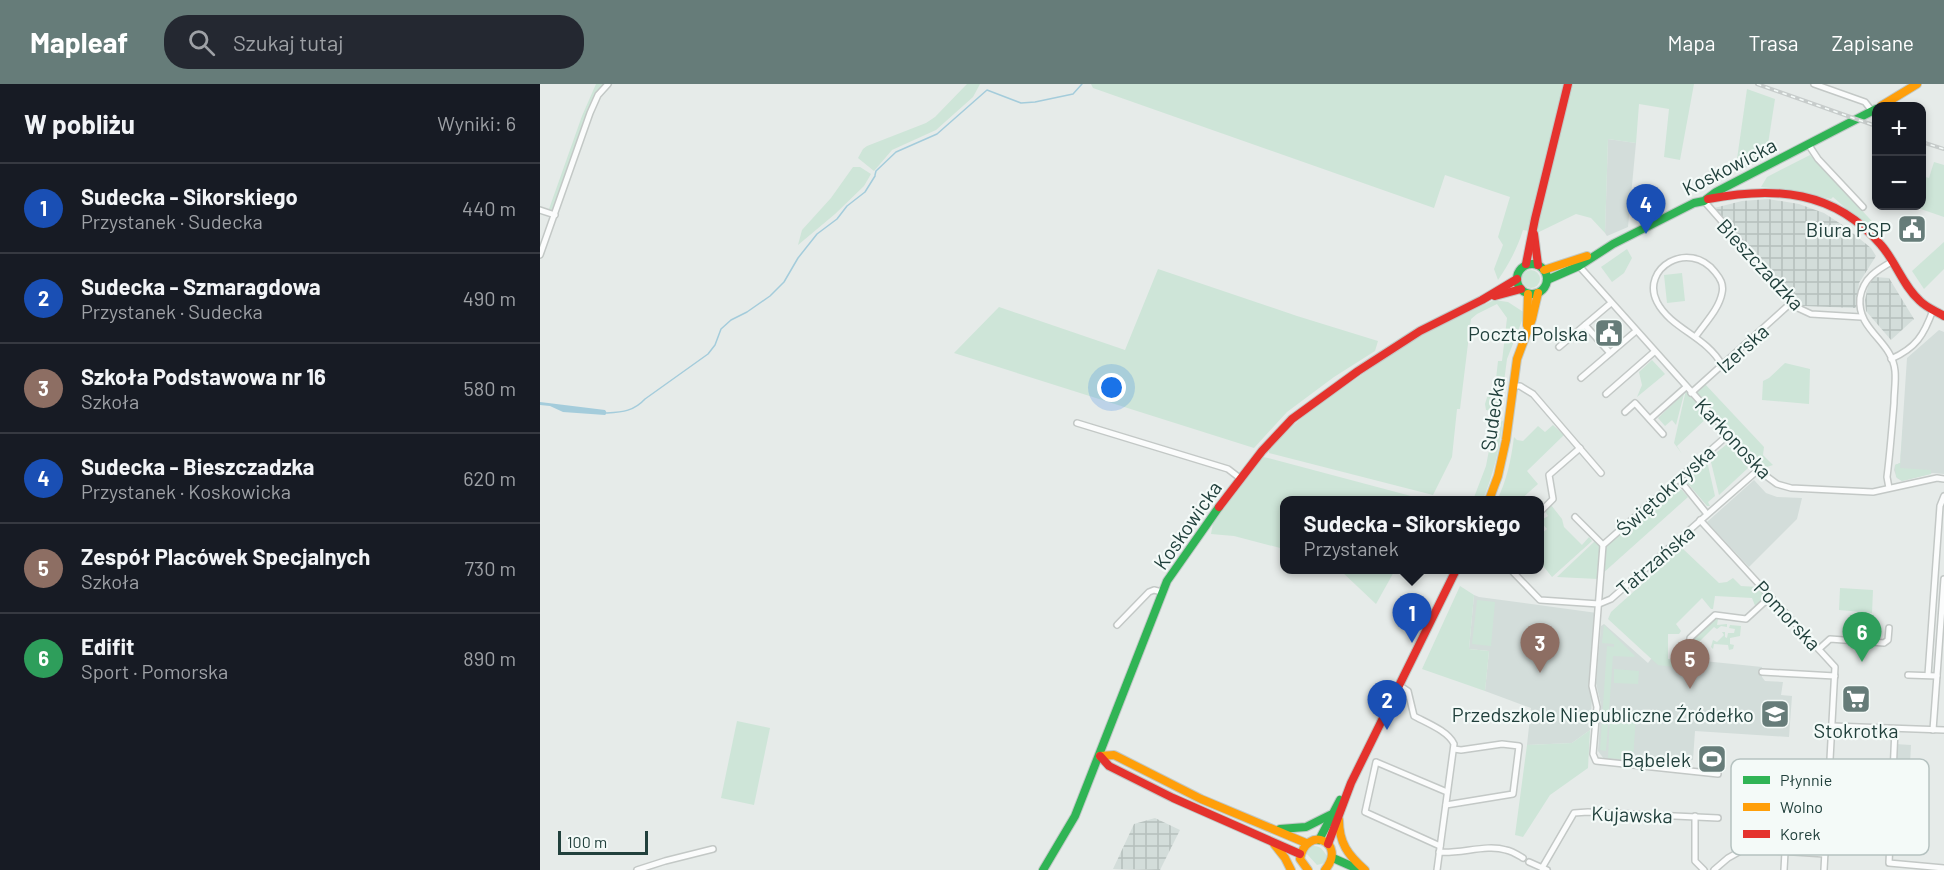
<!DOCTYPE html>
<html lang="pl">
<head>
<meta charset="utf-8">
<style>
	:root { --surface:#171b24; --page:#242831; --text:#f1f3f6; --muted:#9ea1a6; --line:#363941; --accent:#667c79 }
	body { margin:0; font-family:Barlow,sans-serif; background:var(--page); color:var(--text) }
	.controls { position:absolute; right:18px; top:18px; display:grid; overflow:hidden; border-radius:12px; box-shadow:0 3px 9px #0003 }
	.controls button { width:54px; height:54px; display:grid; place-items:center; padding:0; border:0; border-bottom:2px solid var(--line); background:var(--surface); color:var(--text); font:30px sans-serif }
	.scale { position:absolute; left:18px; bottom:15px; width:90px; box-sizing:border-box; padding-left:6px; border:3px solid #21403c; border-top:0; font-size:16px; line-height:21px; white-space:nowrap; color:#21403c; -webkit-text-stroke:4px #f4faf8; paint-order:stroke }
	.you { position:absolute; left:572px; top:304px; width:21px; height:21px; margin:-15px; border:4px solid #fff; border-radius:50%; background:#1a73e8; box-shadow:0 0 0 9px #1a73e833 }
	.badge { display:grid; place-items:center; width:39px; height:39px; border-radius:50%; background:var(--accent); color:#fff; font-size:20px; font-weight:700 }
	.pin { position:absolute; translate:-50% -50px; filter:drop-shadow(0 2px 3px #0008) }
	.pin::after { content:''; position:absolute; top:32px; width:21px; height:18px; background:inherit; clip-path:polygon(0 0,100% 0,50% 100%) }
	.popup { position:absolute; left:740px; top:412px; width:264px; height:78px; box-sizing:border-box; display:grid; place-content:center; border-radius:12px; background:var(--surface); filter:drop-shadow(0 2px 4px #0005); font-size:20px; white-space:nowrap; color:var(--muted) }
	.popup b { font-size:22px; color:var(--text) }
	.popup::after { content:''; position:absolute; left:50%; top:100%; margin-left:-12px; border:12px solid transparent; border-top-color:var(--surface) }
	.list { margin:0; padding:0; list-style:none }
	h2 { display:flex; justify-content:space-between; align-items:center; height:78px; margin:0; padding:0 24px; font-size:26px }
	h2 small { font-size:20px; font-weight:400; color:var(--muted) }
	.list li { display:grid; grid-template-columns:39px 1fr auto; gap:18px; align-items:center; box-sizing:border-box; height:90px; padding:0 24px; border-top:2px solid var(--line) }
	.list b { display:block; font-size:22px; white-space:nowrap }
	.list p { margin:0; font-size:20px; white-space:nowrap; color:var(--muted) }
	.list em { font-size:20px; font-style:normal; color:var(--muted) }
	.icon { flex:none; width:33px; height:33px; fill:none; stroke:currentColor; stroke-width:2; stroke-linecap:round; stroke-linejoin:round }
	.map { position:relative; flex:none; width:1404px; height:786px; overflow:hidden }
	header { display:flex; align-items:center; gap:36px; box-sizing:border-box; height:84px; padding:0 30px; background:var(--accent); color:#fff }
	header strong { font-size:28px }
	nav { display:flex; gap:33px; margin-inline-start:auto; font-size:21px }
	.search { width:420px; height:54px; background:var(--page); display:flex; align-items:center; gap:15px; box-sizing:border-box; padding:0 21px; border-radius:24px; color:var(--muted); font-size:22px }
	main { display:flex }
	aside { flex:1; background:var(--surface) }
	.map>svg:first-child { display:block }
	.built { fill:#d3ddda }
	.industrial { fill:url(#industrial-grid) }
	.green { fill:#cee5d8 }
	.water { fill:#a4ccdb }
	.lines { fill:none; stroke-linecap:round; stroke-linejoin:round }
	.stream { stroke:#a4ccdb; stroke-width:1.5 }
	.street-casing { stroke:#c3c8c6; stroke-width:8 }
	.fast-casing { stroke:#c1c9c7; stroke-width:10 }
	.slow-casing { stroke:#c1c9c7; stroke-width:10 }
	.jam-casing { stroke:#c1c9c7; stroke-width:10 }
	.street { stroke:#fbfcfc; stroke-width:5 }
	.fast { stroke:#30b455; stroke-width:8 }
	.slow { stroke:#ff9f0a; stroke-width:8 }
	.jam { stroke:#e5322d; stroke-width:8 }
	.rail-casing { stroke:#c7cccb; stroke-width:4 }
	.rail { stroke:#f4faf8; stroke-width:1.5; stroke-dasharray:4.5; stroke-linecap:butt }
	.labels { text-anchor:middle; dominant-baseline:central; stroke-width:4.5; stroke-linejoin:round; paint-order:stroke }
	.street-label { font-size:20px; fill:#21403c; stroke:#f4faf8 }
	.poi-label { font-size:20px; fill:#21403c; stroke:#f4faf8; text-anchor:end }
	.key { fill:#f4faf8; stroke:#b5c2c0; stroke-width:1.5 }
	.key-label { font-size:16px; fill:#21403c }
</style>
</head>
<body>
<header>
<strong>Mapleaf</strong>
<div class="search"><svg class="icon" aria-label="search" viewBox="0 0 24 24"><circle cx="10" cy="10" r="6"/><path d="M15 15l6 6"/></svg>Szukaj tutaj</div>
<nav><a>Mapa</a><a>Trasa</a><a>Zapisane</a></nav>
</header>
<main>
<aside>
<h2>W pobliżu<small>Wyniki: 6</small></h2>
<ul class="list">
<li><span class="badge" style="background:#1a4fb4">1</span><div><b>Sudecka - Sikorskiego</b><p>Przystanek · Sudecka</p></div><em>440 m</em></li>
<li><span class="badge" style="background:#1a4fb4">2</span><div><b>Sudecka - Szmaragdowa</b><p>Przystanek · Sudecka</p></div><em>490 m</em></li>
<li><span class="badge" style="background:#8d6e63">3</span><div><b>Szkoła Podstawowa nr 16</b><p>Szkoła</p></div><em>580 m</em></li>
<li><span class="badge" style="background:#1a4fb4">4</span><div><b>Sudecka - Bieszczadzka</b><p>Przystanek · Koskowicka</p></div><em>620 m</em></li>
<li><span class="badge" style="background:#8d6e63">5</span><div><b>Zespół Placówek Specjalnych</b><p>Szkoła</p></div><em>730 m</em></li>
<li><span class="badge" style="background:#2e9e5b">6</span><div><b>Edifit</b><p>Sport · Pomorska</p></div><em>890 m</em></li>
</ul>
</aside>
<div class="map">
<svg width="1404" height="786" viewBox="0 0 1404 786">
	<defs>
		<pattern id="industrial-grid" width="8" height="8" patternUnits="userSpaceOnUse" patternTransform="scale(1.5)"><rect width="8" height="8" fill="#d3ddda"/><path d="M0 4h8M4 0v8" fill="none" stroke="#b5bfbc"/></pattern>
	</defs>
	<rect width="100%" height="100%" fill="#e6ebe9"/>
	<!-- built -->
	<g class="built">
		<path d="M1068,55L1096,59L1088,143L1067,152L1065,149Z"/>
		<path d="M1399,246L1404,248V390L1393,389L1362,397L1357,394L1354,386L1355,381L1360,379L1367,274Z"/>
		<path d="M1214,396L1226,409L1237,413L1262,414L1257,435L1209,483L1167,438Z"/>
		<path d="M934,511L939,513L1057,529L1050,646L1032,659L987,661L991,624L945,607L949,567L929,565Z"/>
		<path d="M1064,540L1108,579L1111,575L1152,583L1154,576L1222,583V593L1225,597L1243,598L1241,611L1252,612L1249,653L1155,647L1153,676L1104,673L1100,678L1064,675L1058,667L1061,621L1056,599L1061,542Z"/>
		<path d="M1355,660L1371,661L1368,719H1353Z"/>
	</g>
	<!-- industrial -->
	<g class="industrial">
		<path d="M1228,115L1259,120L1284,129L1304,142L1331,164L1336,172L1319,199L1316,224L1263,222L1174,124L1202,117Z"/>
		<path d="M1334,193L1349,194L1374,235L1351,256L1326,227L1325,216L1328,202Z"/>
		<path d="M615,734L640,746L620,786L573,785L594,740Z"/>
	</g>
	<!-- green -->
	<g class="green">
		<path d="M56,0H64L55,11L12,126L9,125L42,32Z"/>
		<path d="M427,0H440L433,13L396,46L352,66L334,87L318,74L323,65L327,62L386,39L395,33Z"/>
		<path d="M551,0H1154L1140,76L1124,73L1129,25L1099,20L1096,59L1068,55L1065,149L1051,134L1036,130L999,148L983,146C977,165 969,180 958,196L954,185L963,161L958,153L970,113L905,91L894,124L553,4Z"/>
		<path d="M1207,5L1235,15L1226,73L1195,89Z"/>
		<path d="M1270,71L1343,149L1338,153L1293,113L1291,115L1248,106L1221,103L1227,93Z"/>
		<path d="M1394,78L1404,81V133L1372,122H1382V92L1389,94Z"/>
		<path d="M313,83H320L331,90L324,102L295,130L258,161L262,146L291,114Z"/>
		<path d="M1404,158V185L1384,205L1372,187Z"/>
		<path d="M1087,165L1092,174L1084,189L1072,198L1061,183Z"/>
		<path d="M618,185L757,232L838,257L835,267L794,293L747,328L714,364L414,269L459,223L585,266Z"/>
		<circle cx="991" cy="195" r="9"/>
		<path d="M1142,189L1145,217L1127,219L1124,191Z"/>
		<path d="M954,216L968,218L985,229L967,275L960,329L946,326L945,320L949,307L952,306L954,295H956L958,277H962L967,234L957,220L937,230L931,235L920,325H917L912,373L893,411L729,369V364L769,327L877,253Z"/>
		<path d="M1112,276L1125,290L1097,313L1102,301L1099,288Z"/>
		<path d="M1245,279L1270,285L1269,320L1222,316L1223,297L1229,294Z"/>
		<path d="M1164,299L1224,363L1223,371L1233,381L1218,386L1152,309Z"/>
		<path d="M1145,306L1136,341L1132,336L1125,342L1118,334L1139,314L1138,312Z"/>
		<path d="M1146,306L1170,331L1137,362L1142,370L1134,359Z"/>
		<path d="M1364,334L1360,384L1391,386V390L1362,397L1356,393L1355,381L1360,379Z"/>
		<path d="M957,335L963,337C960,365 953,390 943,416H933L946,382L954,340Z"/>
		<path d="M1013,341L1024,351L987,387L998,400L980,416H957C967,396 971,376 974,353L977,356L983,357L998,342L1005,348Z"/>
		<path d="M1187,360L1208,384L1179,411L1170,374Z"/>
		<path d="M723,373L728,374L886,416H744V465L694,452L671,450L673,439Z"/>
		<path d="M1167,377L1175,412L1168,418L1170,422H1167L1145,396Z"/>
		<path d="M1138,405L1142,406L1148,413L1062,490L1064,462L1124,408L1129,413Z"/>
		<path d="M1011,421L1022,435L1024,443L1042,461L1049,453L1052,457L1012,493L1000,478V451L1007,445L1000,437L1008,432L1005,427Z"/>
		<path d="M1055,457L1060,462L1058,495L1017,493Z"/>
		<path d="M1142,464L1179,499L1187,498L1193,494L1201,502L1218,503L1226,511L1216,524L1212,514L1175,512L1173,525H1171L1162,514L1136,540L1141,547L1139,550H1128V575L1142,576L1141,584L1118,581L1068,535L1071,528Z"/>
		<path d="M800,486H855L836,520Z"/>
		<path d="M920,502L934,511L929,565L949,567L945,607L882,585Z"/>
		<path d="M1300,504L1333,506L1332,529L1299,526Z"/>
		<path d="M937,516L955,518L951,562L932,560Z"/>
		<path d="M1171,535H1178L1177,541L1187,540V543L1181,542L1177,545L1174,543L1156,561L1155,568L1147,567L1148,561Z"/>
		<path d="M1064,541L1095,572L1094,573L1073,572L1066,667L1060,666L1067,562L1074,563V560L1062,559Z"/>
		<path d="M1190,541L1201,542L1200,552L1190,554V560L1194,561L1193,565L1189,566L1188,561L1174,560L1173,565L1171,563L1173,556L1177,558L1184,551L1182,548H1185V553L1187,554L1188,549H1194L1195,545L1189,544Z"/>
		<path d="M1074,585L1099,587L1098,600L1074,599Z"/>
		<path d="M1070,630L1096,631L1093,676L1068,674Z"/>
		<path d="M197,637L230,644L214,721L181,714Z"/>
		<path d="M1050,646L1048,684L1010,711L983,753L975,751L987,661L1032,659Z"/>
		<path d="M772,762C781,761 784,767 788,774L785,779L777,781L766,769Z"/>
	</g>
	<!-- water -->
	<path class="water" d="M0,318L65,326L67,329L65,331L23,328L10,322L0,321Z"/>
	<g class="lines">
		<!-- stream -->
		<g class="stream">
			<path d="M335,91L336,87L356,68L397,50L447,6L481,19L495,18L533,10L542,0"/>
			<path d="M67,329C83,328 94,327 105,315L168,270L175,261L181,245L191,236L207,228L230,212L244,198L258,174L277,150L297,135L307,122L325,108L335,92"/>
		</g>
		<!-- street casing -->
		<g class="street-casing">
			<g id="street">
				<path d="M1274,0L1325,18L1332,27"/>
				<path d="M1268,60L1278,75L1323,123"/>
				<path d="M1164,117L1258,224L1271,230L1321,233"/>
				<path d="M0,126L15,131"/>
				<path d="M0,171L50,29L58,11L68,0"/>
				<path d="M1039,182L1175,334L1218,386L1237,400L1251,404L1333,408L1397,394L1404,395"/>
				<path d="M1045,241L1070,269"/>
				<path d="M1156,252C1165,239 1179,225 1182,209C1184,200 1180,194 1175,188C1149,155 1100,184 1117,218C1131,245 1166,252 1182,281"/>
				<path d="M1019,263L1071,219"/>
				<path d="M1351,275C1376,264 1384,251 1393,226"/>
				<path d="M1041,294L1096,247"/>
				<path d="M973,302H980L993,310L1061,389"/>
				<path d="M1151,309L1252,218"/>
				<path d="M1066,310L1114,268"/>
				<path d="M1085,328L1095,319L1123,350"/>
				<path d="M1110,335L1146,303"/>
				<path d="M537,339L688,385L701,395"/>
				<path d="M1138,394L1167,430"/>
				<path d="M1349,404L1347,393C1350,369 1352,344 1354,319C1354,309 1356,297 1355,287C1352,256 1317,247 1320,214C1323,194 1337,186 1353,177"/>
				<path d="M1000,428L1013,415L1009,391L1040,364"/>
				<path d="M1035,433L1063,461"/>
				<path d="M1160,436L1295,583L1284,786"/>
				<path d="M971,486L1000,516L1059,520L1071,515L1218,386"/>
				<path d="M577,541L609,508L614,506L622,508"/>
				<path d="M1279,565L1290,555L1344,559L1348,556L1349,544"/>
				<path d="M1148,580L1150,554L1175,531L1206,535L1230,513"/>
				<path d="M1222,588L1295,592"/>
				<path d="M1368,591L1397,592"/>
				<path d="M1388,591L1400,422L1404,412"/>
				<path d="M859,601L868,607L874,632C887,639 908,647 914,660L897,786"/>
				<path d="M1292,642L1404,646"/>
				<path d="M1355,645L1349,779L1404,784"/>
				<path d="M1393,646L1404,495"/>
				<path d="M1178,690L1056,677L1053,670L1057,623L1052,602L1063,461L1188,351"/>
				<path d="M1257,710L1259,688L1290,689"/>
				<path d="M906,721L973,710L979,662L962,660L921,666L914,665"/>
				<path d="M1155,732V777L1164,786"/>
				<path d="M900,762L825,728L836,678L907,708"/>
				<path d="M899,768C920,770 947,760 966,766C972,767 978,771 983,774"/>
				<path d="M989,778L1007,786"/>
				<path d="M1002,784L1034,729L1048,728L1178,734"/>
				<path d="M97,786L125,777L173,765"/>
				<path d="M1174,786L1188,774L1204,765L1285,770"/>
				<path d="M1244,786L1245,768"/>
			</g>
		</g>
		<!-- fast casing -->
		<g class="fast-casing">
			<g id="fast">
				<circle cx="992" cy="195" r="15"/>
				<path d="M1007,196L1039,182L1073,160L1154,119L1164,117L1176,108L1336,25"/>
				<path d="M740,745L766,743L790,731"/>
				<path d="M779,756L800,716"/>
				<path d="M793,774L820,786"/>
				<path d="M503,786L535,732L627,497L679,423"/>
			</g>
		</g>
		<!-- slow casing -->
		<g class="slow-casing">
			<g id="slow">
				<path d="M1341,22L1377,0"/>
				<path d="M1004,186L1047,172"/>
				<path d="M987,241L988,210"/>
				<path d="M949,416L958,392L966,356L977,275L992,235L998,209"/>
				<path d="M560,672L574,671L661,715L766,759"/>
				<path d="M799,736C799,759 808,771 825,786"/>
				<path d="M734,760L745,774L751,786"/>
				<path d="M768,786L760,775C766,740 808,758 785,786"/>
			</g>
		</g>
		<!-- jam casing -->
		<g class="jam-casing">
			<g id="jam">
				<path d="M1168,115C1234,102 1295,106 1341,161C1356,178 1363,202 1380,217C1387,224 1396,227 1404,232"/>
				<path d="M994,150L998,181"/>
				<path d="M986,180L995,135L1028,0"/>
				<path d="M955,212L981,205"/>
				<path d="M679,423L722,367L752,335L818,287L880,247L942,216L977,195"/>
				<path d="M560,672L569,682L633,714L760,770"/>
				<path d="M788,760L811,699L916,486"/>
			</g>
		</g>
		<!-- street -->
		<use href="#street" class="street"/>
		<!-- fast -->
		<use href="#fast" class="fast"/>
		<!-- slow -->
		<use href="#slow" class="slow"/>
		<!-- jam -->
		<use href="#jam" class="jam"/>
		<!-- rail casing -->
		<g class="rail-casing">
			<g id="rail">
				<path d="M1217,0L1336,42"/>
				<path d="M1382,58L1404,65"/>
			</g>
		</g>
		<!-- rail -->
		<use href="#rail" class="rail"/>
	</g>
	<!-- icons -->
	<defs>
		<g id="civic-square" transform="scale(1.5)"><rect x="-9" y="-9" width="18" height="18" rx="4" fill="#667c79" stroke="#f4faf8"/><path d="M-.6-6.5H3V-4.5H.6V-3L4-1V1h2V6H-6V1h2V-1L-.6-3ZM-1.2 2.5V6h2.4V2.5Z" fill="#fff"/></g>
		<g id="supermarket-square" transform="scale(1.5)"><rect x="-9" y="-9" width="18" height="18" rx="4" fill="#667c79" stroke="#f4faf8"/><path d="M-6-5.5h2.5l.6 2H6L4.5 2H-2.5L-4.4-4H-6ZM-1.5 3.2a1.3 1.3 0 1 0 .1 0ZM3 3.2a1.3 1.3 0 1 0 .1 0Z" fill="#fff"/></g>
		<g id="school-square" transform="scale(1.5)"><rect x="-9" y="-9" width="18" height="18" rx="4" fill="#667c79" stroke="#f4faf8"/><path d="M0-5L7-2L0 1L-7-2ZM-4 1L0 2.5L4 1V4Q0 6-4 4Z" fill="#fff"/></g>
		<g id="stadium-square" transform="scale(1.5)"><rect x="-9" y="-9" width="18" height="18" rx="4" fill="#667c79" stroke="#f4faf8"/><path d="M0-5a6.5 5 0 1 0 0 10a6.5 5 0 1 0 0-10ZM-3.5-1.8h7v3.6h-7Z" fill="#fff"/></g>
	</defs>
	<g fill-rule="evenodd">
		<use href="#civic-square" x="1372" y="145"/>
		<use href="#civic-square" x="1069" y="249"/>
		<use href="#supermarket-square" x="1316" y="615"/>
		<use href="#school-square" x="1235" y="630"/>
		<use href="#stadium-square" x="1172" y="675"/>
	</g>
	<g class="labels">
		<!-- street labels -->
		<g class="street-label">
			<text transform="translate(1189 82) rotate(-27)">Koskowicka</text>
			<text transform="translate(1221 180) rotate(47)">Bieszczadzka</text>
			<text transform="translate(1202 264) rotate(-42)">Izerska</text>
			<text transform="translate(952 330) rotate(-82)">Sudecka</text>
			<text transform="translate(1194 354) rotate(47)">Karkonoska</text>
			<text transform="translate(1125 406) rotate(-42)">Świętokrzyska</text>
			<text transform="translate(647 441) rotate(-55)">Koskowicka</text>
			<text transform="translate(1115 476) rotate(-41)">Tatrzańska</text>
			<text transform="translate(1248 531) rotate(47)">Pomorska</text>
			<text transform="translate(1092 730) rotate(2)">Kujawska</text>
		</g>
		<!-- poi labels -->
		<g class="poi-label">
			<text x="1351" y="145">Biura PSP</text>
			<text x="1048" y="249">Poczta Polska</text>
			<text x="1214" y="630">Przedszkole Niepubliczne Źródełko</text>
			<text x="1316" y="646" text-anchor="middle">Stokrotka</text>
			<text x="1151" y="675">Bąbelek</text>
		</g>
	</g>
	<!-- legend -->
	<rect x="1191" y="675" width="198" height="96" rx="9" class="key"/>
	<rect x="1203" y="692" width="27" height="8" fill="#30b455"/>
	<rect x="1203" y="719" width="27" height="8" fill="#ff9f0a"/>
	<rect x="1203" y="746" width="27" height="8" fill="#e5322d"/>
	<g class="key-label">
		<text x="1240" y="702">Płynnie</text>
		<text x="1240" y="729">Wolno</text>
		<text x="1240" y="756">Korek</text>
	</g>
</svg>
<div class="controls">
<button>+</button>
<button>−</button>
</div>
<div class="scale">100 m</div>
<div class="you"></div>
<div class="pin badge" style="left:872px;top:559px;background:#1a4fb4">1</div>
<div class="popup"><b>Sudecka - Sikorskiego</b>Przystanek</div>
<div class="pin badge" style="left:847px;top:646px;background:#1a4fb4">2</div>
<div class="pin badge" style="left:1000px;top:589px;background:#8d6e63">3</div>
<div class="pin badge" style="left:1106px;top:150px;background:#1a4fb4">4</div>
<div class="pin badge" style="left:1150px;top:605px;background:#8d6e63">5</div>
<div class="pin badge" style="left:1322px;top:578px;background:#2e9e5b">6</div>
</div>
</main>
</body>
</html>
